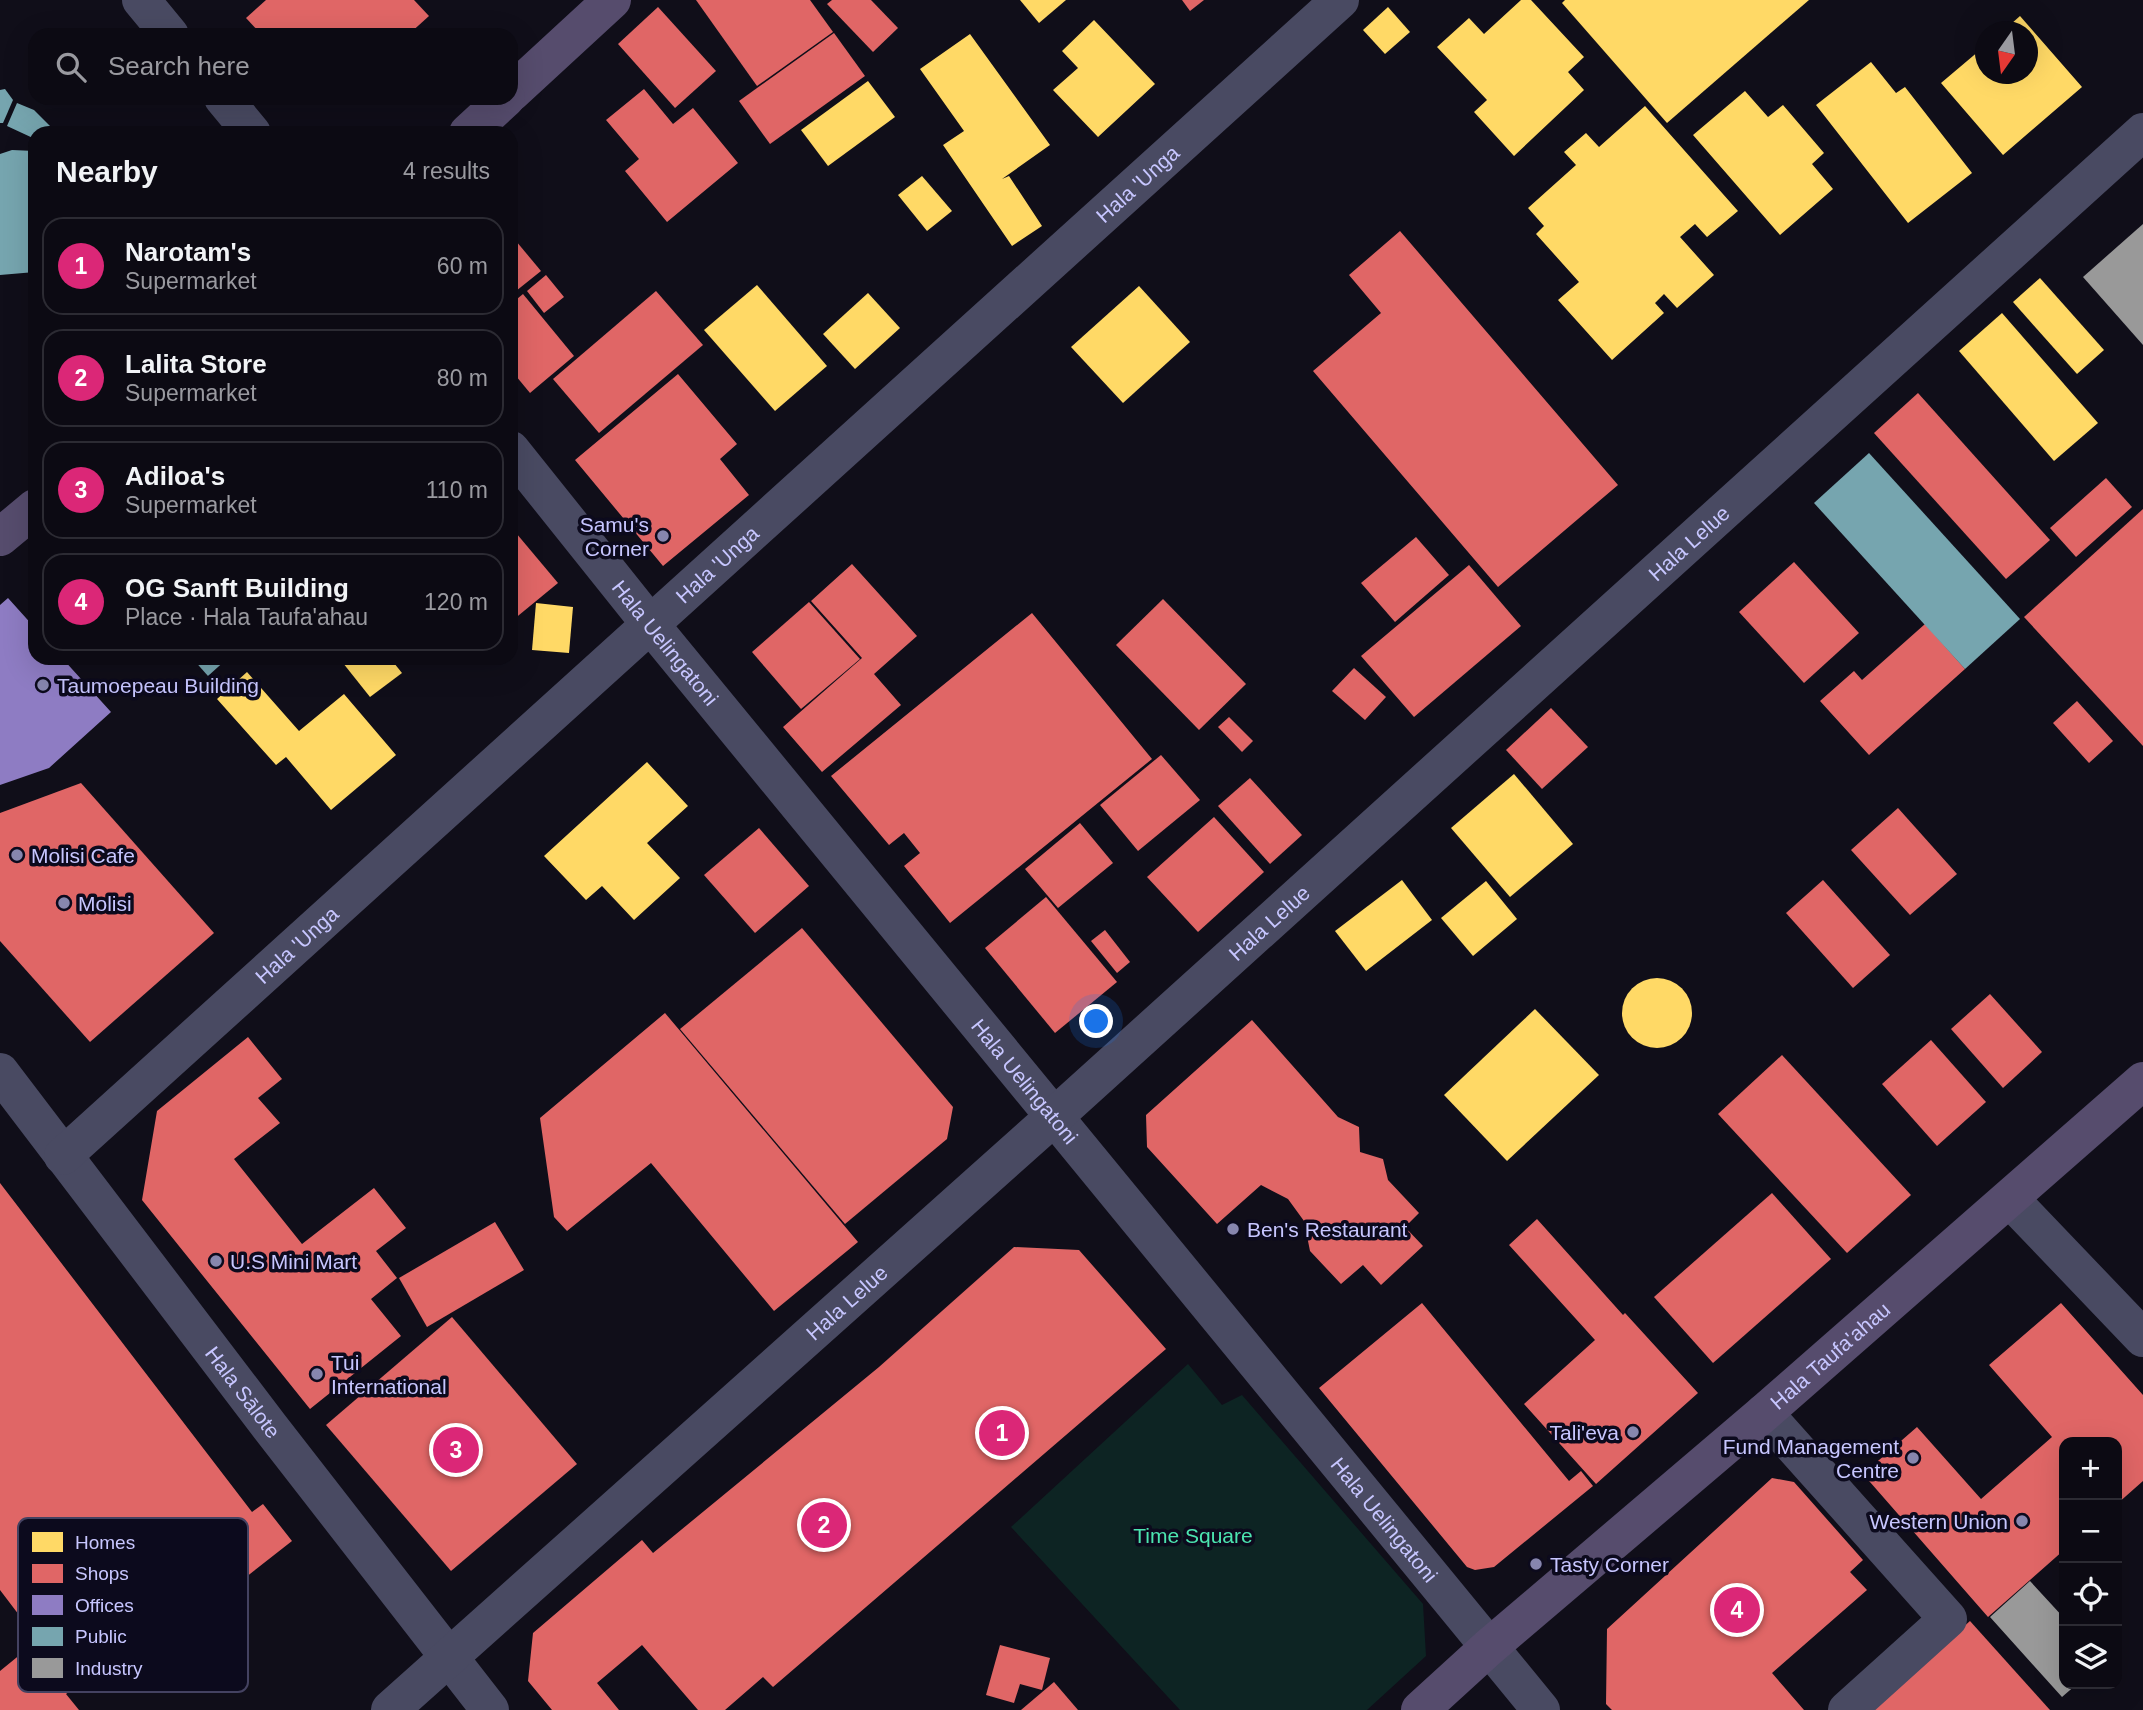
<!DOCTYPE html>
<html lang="en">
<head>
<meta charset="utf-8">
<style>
	:root { --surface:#0c0a13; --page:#1a1821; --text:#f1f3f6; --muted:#9a9aa0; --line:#2c2b33; --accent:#db2777 }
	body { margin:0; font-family:Arial,sans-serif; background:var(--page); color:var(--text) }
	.controls { position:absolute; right:21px; bottom:21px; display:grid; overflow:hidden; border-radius:14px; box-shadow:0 7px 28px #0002 }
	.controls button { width:63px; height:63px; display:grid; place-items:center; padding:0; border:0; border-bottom:2px solid var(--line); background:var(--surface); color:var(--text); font:35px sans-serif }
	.compass { position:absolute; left:1975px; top:21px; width:63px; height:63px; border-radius:50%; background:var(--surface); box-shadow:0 7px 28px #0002; rotate:194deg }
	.you { position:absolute; left:1097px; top:1022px; width:24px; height:24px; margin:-18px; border:5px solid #fff; border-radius:50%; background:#1a73e8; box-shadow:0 0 0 10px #1a73e833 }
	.badge { display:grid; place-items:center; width:46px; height:46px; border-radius:50%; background:var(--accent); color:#fff; font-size:23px; font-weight:700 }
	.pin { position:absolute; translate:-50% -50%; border:4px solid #fff; box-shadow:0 2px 7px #0006 }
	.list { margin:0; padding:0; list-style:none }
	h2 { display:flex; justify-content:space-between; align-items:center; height:91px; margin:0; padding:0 28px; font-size:30px }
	h2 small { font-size:23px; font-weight:400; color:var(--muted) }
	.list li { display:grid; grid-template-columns:46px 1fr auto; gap:21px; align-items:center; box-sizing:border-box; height:98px; margin:0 14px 14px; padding:0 14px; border:2px solid var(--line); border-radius:21px }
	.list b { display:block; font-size:26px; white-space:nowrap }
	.list p { margin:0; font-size:23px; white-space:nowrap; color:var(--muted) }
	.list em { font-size:23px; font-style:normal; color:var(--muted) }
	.icon { flex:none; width:38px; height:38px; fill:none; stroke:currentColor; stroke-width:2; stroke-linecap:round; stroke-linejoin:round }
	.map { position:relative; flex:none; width:2143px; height:1710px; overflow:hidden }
	.search { position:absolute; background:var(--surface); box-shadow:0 7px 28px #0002; left:28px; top:28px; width:490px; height:77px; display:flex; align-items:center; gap:18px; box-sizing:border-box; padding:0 24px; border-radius:21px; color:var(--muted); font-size:26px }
	.panel { position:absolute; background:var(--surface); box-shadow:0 7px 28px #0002; left:28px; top:126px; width:490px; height:539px; border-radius:21px }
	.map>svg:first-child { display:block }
	.green { fill:#0d2423 }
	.homes { fill:#ffd966 }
	.shops { fill:#e06666 }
	.offices { fill:#8e7cc3 }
	.public { fill:#76a5af }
	.industry { fill:#999 }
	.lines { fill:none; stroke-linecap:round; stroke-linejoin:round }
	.minor { stroke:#494a62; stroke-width:38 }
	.major { stroke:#564c6d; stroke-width:38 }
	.poi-dot { fill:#8786ae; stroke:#0c0a1d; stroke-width:2.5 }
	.labels { text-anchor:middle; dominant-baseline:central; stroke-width:7; stroke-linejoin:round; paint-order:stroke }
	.street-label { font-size:21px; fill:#c7c6ff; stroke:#0c0a1d }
	.poi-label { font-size:21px; fill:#c7c6ff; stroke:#0c0a1d; text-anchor:start }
	.park-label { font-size:21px; fill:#4ce5b0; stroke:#0c0a1d }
	.key { fill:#0c0a1d; stroke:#444261; stroke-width:2 }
	.key-label { font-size:19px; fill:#c7c6ff }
</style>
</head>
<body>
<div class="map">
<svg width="2143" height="1710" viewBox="0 0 2143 1710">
	<rect width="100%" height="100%" fill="#100e19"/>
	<!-- green -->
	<path class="green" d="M1188,1364L1222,1405L1242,1395L1423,1604L1426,1656L1367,1710H1180L1011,1527Z"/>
	<!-- homes -->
	<g class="homes">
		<path d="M1020,0H1066L1039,23Z"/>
		<path d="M1521,0H1531L1584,57L1568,72L1584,90L1514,156L1474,112L1487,100L1437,47L1469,18L1484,34Z"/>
		<path d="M1565,0H1809L1667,123L1562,3Z"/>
		<path d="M1388,7L1410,32L1385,54L1363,30Z"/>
		<path d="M2020,16L2082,87L2003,155L1941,83L1986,45V74H2028V32H2002Z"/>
		<path d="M1094,20L1155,84L1098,137L1053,90L1078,68L1062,51Z"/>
		<path d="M970,34L1050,145L1002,179L1009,176L1042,226L1012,246L943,145L964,131L920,69Z"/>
		<path d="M1871,62L1896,93L1905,87L1972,173L1908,223L1816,105Z"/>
		<path d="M868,81L895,117L828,166L801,130Z"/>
		<path d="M1745,91L1768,117L1783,105L1824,153L1812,164L1833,189L1780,235L1693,135Z"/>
		<path d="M1645,106L1738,211L1707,237L1695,224L1680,237L1714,275L1677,308L1664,294L1655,303L1664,313L1612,360L1558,300L1579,282L1536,234L1544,226L1528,208L1576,165L1564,152L1586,133L1599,147Z"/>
		<path d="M922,176L952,211L927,231L898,195Z"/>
		<path d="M2040,278L2104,350L2077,374L2013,302Z"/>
		<path d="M757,285L827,366L775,411L704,330Z"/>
		<path d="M1139,286L1190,342L1123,403L1071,347Z"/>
		<path d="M868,293L900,328L855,369L823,334Z"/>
		<path d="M2002,313L2098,423L2054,461L1959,351Z"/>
		<path d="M536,603L573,607L569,653L532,650Z"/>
		<path d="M339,658H390L402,673L370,697Z"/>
		<path d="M247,672L299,731L344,694L396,755L331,810L286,757L276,765L217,699Z"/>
		<path d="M647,762L688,806L647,843L680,878L634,920L602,886L586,900L544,856Z"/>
		<path d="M1514,774L1573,844L1510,897L1451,828Z"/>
		<path d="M1402,880L1432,920L1366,971L1335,931Z"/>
		<path d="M1486,881L1517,919L1473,956L1441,918Z"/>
		<circle cx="1657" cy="1013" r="35"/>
		<path d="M1535,1009L1599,1075L1507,1161L1444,1095Z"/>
	</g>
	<!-- shops -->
	<g class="shops">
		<path d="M266,0H414L429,16L408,35H262L246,18Z"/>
		<path d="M696,0H810L833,32L757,86Z"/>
		<path d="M832,0H871L898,28L873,52L827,4Z"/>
		<path d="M1182,0H1204L1190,11Z"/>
		<path d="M658,7L716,71L675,108L618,44Z"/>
		<path d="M834,33L865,76L770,144L739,101Z"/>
		<path d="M644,89L673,124L693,108L738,163L667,222L625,171L639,159L606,120Z"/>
		<path d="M1400,231L1618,485L1498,587L1313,371L1381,313L1349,275Z"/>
		<path d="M511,235L541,271L511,295Z"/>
		<path d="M546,275L564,297L544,313L527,291Z"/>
		<path d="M656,291L703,345L599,433L553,379Z"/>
		<path d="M523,294L574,356L530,393L511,370V304Z"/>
		<path d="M678,374L737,444L720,459L749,495L663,566L575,460Z"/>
		<path d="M1918,393L2050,540L2006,579L1874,433Z"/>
		<path d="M2106,478L2132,507L2076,557L2050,528Z"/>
		<path d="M2143,509V746L2024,617Z"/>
		<path d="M511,527L558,583L513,620L511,618Z"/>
		<path d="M1416,537L1449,575L1395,622L1361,583Z"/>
		<path d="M1794,562L1859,633L1804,683L1739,612Z"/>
		<path d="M852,564L917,636L874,674L901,705L822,772L783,727L862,658L811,601Z"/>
		<path d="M1469,565L1521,626L1414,717L1361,656Z"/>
		<path d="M1163,599L1246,684L1199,730L1116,645Z"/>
		<path d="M809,602L860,659L801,709L752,652Z"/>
		<path d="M1032,613L1152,759L950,923L904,866L920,853L904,833L889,845L831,776Z"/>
		<path d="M1925,624L1965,669L1869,755L1820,701L1854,671L1862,680Z"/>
		<path d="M1354,668L1386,697L1365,720L1332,691Z"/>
		<path d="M2077,701L2113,741L2089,763L2053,723Z"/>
		<path d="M1551,708L1588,747L1542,789L1506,750Z"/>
		<path d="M1229,717L1253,741L1242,752L1218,727Z"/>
		<path d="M1161,755L1200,800L1138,851L1100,805Z"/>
		<path d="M1250,778L1302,835L1270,864L1218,806Z"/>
		<path d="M81,783L214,933L90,1042L0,941V813Z"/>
		<path d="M1898,808L1957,874L1910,915L1851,850Z"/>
		<path d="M1214,817L1264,872L1198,932L1147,877Z"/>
		<path d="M1080,823L1113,863L1058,908L1025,869Z"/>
		<path d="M759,828L809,886L755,933L704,875Z"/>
		<path d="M1823,880L1890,955L1853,988L1786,913Z"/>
		<path d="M1046,897L1117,982L1055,1033L985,948Z"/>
		<path d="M802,928L953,1107L947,1139L845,1224L680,1029Z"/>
		<path d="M1105,930L1130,962L1117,973L1091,941Z"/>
		<path d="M1990,994L2042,1052L2003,1088L1951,1029Z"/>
		<path d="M665,1013L858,1242L774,1311L651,1163L567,1231L554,1217L540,1118Z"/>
		<path d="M1252,1020L1338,1117L1359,1127L1360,1152L1383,1159L1388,1180L1419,1213L1405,1227L1423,1246L1381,1285L1363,1265L1341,1284L1310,1251L1304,1221L1288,1199L1261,1185L1217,1224L1147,1147L1146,1115Z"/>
		<path d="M248,1037L282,1079L258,1098L280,1123L234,1159L302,1244L374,1188L406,1228L376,1251L397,1278L371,1299L401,1336L310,1409L142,1200L157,1111Z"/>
		<path d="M1931,1040L1986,1102L1937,1146L1882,1084Z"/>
		<path d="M1782,1055L1911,1195L1847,1253L1718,1114Z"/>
		<path d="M0,1183L252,1512L263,1504L292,1541L120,1676L91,1639L76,1652L93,1673L66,1694L79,1710H0V1671L38,1640L0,1590Z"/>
		<path d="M1772,1193L1831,1259L1713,1363L1654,1297Z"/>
		<path d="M1537,1219L1623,1315L1625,1313L1698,1393L1596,1484L1524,1404L1595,1340L1509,1245Z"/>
		<path d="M495,1222L524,1270L427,1327L399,1278Z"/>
		<path d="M1014,1247L1079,1250L1166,1349L773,1687L763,1677L725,1710H698L642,1645L597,1683L619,1710H552L528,1681L533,1633L642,1540L653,1553L879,1367Z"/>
		<path d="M1422,1303L1569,1481L1581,1471L1593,1486L1494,1567L1475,1570L1467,1567L1319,1388Z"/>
		<path d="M2061,1303L2143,1395V1481L2117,1504V1442H2064V1550L1988,1617L1863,1474L1917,1427L1981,1499L2052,1437L1989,1365Z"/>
		<path d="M452,1317L577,1464L451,1571L326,1425Z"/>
		<path d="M1772,1478L1794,1482L1863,1560L1850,1572L1867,1590L1772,1673L1804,1710H1612L1606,1704L1607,1629Z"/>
		<path d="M1970,1621L2050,1710H1869Z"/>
		<path d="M1000,1645L1050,1658L1042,1690L1020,1684L1014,1703L986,1695Z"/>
		<path d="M1054,1682L1078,1710H1021Z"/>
	</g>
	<!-- offices -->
	<path class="offices" d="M8,598L35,628V658H62L111,712L49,768L0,785V605Z"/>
	<!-- public -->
	<g class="public">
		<path d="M5,89L13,100L3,123H0V90Z"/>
		<path d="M17,103L34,110L57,133H35V139L7,126Z"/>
		<path d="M12,150L35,151V272L0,275V154Z"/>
		<path d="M1869,453L2020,619L1965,669L1814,503Z"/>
		<path d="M192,658H228L208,676Z"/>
	</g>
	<!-- industry -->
	<g class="industry">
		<path d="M2143,224V345L2083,277Z"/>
		<path d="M2030,1581L2064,1618V1684H2077L2062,1697L1990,1617Z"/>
	</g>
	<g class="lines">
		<!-- minor -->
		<g class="minor">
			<path d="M141,0L170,35"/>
			<path d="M223,98L252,133"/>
			<path id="s1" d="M511,450L650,624L1541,1710"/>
			<path id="s2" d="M0,1072L270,1427L490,1710"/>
			<path id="s3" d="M63,1156L1340,0"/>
			<path d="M2010,1199L2143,1338"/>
			<path d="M1764,1413L1948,1619L1847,1710"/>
			<path id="s4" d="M390,1710L1055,1116L2143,132"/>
		</g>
		<!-- major -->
		<g class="major">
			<path d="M511,93L612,0"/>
			<path d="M468,133L506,98"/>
			<path d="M0,537L35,508"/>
			<path id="s5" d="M1420,1710L1488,1648L1764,1413L2143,1081"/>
		</g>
	</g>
	<!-- markers -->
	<g class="poi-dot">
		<circle cx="663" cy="536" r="7"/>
		<circle cx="43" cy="685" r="7"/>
		<circle cx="17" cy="855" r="7"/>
		<circle cx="64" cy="903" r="7"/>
		<circle cx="1233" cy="1229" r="7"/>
		<circle cx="216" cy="1261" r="7"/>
		<circle cx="317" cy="1374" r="7"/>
		<circle cx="1633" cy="1432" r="7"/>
		<circle cx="1913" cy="1458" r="7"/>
		<circle cx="2022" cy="1521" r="7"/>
		<circle cx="1536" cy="1564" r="7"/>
	</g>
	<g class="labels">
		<!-- street labels -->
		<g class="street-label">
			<text stroke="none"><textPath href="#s3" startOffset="1449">Hala 'Unga</textPath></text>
			<text stroke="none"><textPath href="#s4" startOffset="1746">Hala Lelue</textPath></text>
			<text stroke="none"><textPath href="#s3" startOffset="882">Hala 'Unga</textPath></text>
			<text stroke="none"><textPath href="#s1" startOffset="247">Hala Uelingatoni</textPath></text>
			<text stroke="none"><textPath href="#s4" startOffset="1180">Hala Lelue</textPath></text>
			<text stroke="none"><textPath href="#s3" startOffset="315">Hala 'Unga</textPath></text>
			<text stroke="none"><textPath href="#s1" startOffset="814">Hala Uelingatoni</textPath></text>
			<text stroke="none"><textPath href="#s4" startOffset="612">Hala Lelue</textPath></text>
			<text stroke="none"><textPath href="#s5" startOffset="542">Hala Taufa'ahau</textPath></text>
			<text stroke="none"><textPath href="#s2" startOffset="402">Hala Sālote</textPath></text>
			<text stroke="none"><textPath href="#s1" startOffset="1381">Hala Uelingatoni</textPath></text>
		</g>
		<!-- poi labels -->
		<g class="poi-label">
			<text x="649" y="524" text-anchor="end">Samu's<tspan x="649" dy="24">Corner</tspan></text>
			<text x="57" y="685">Taumoepeau Building</text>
			<text x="31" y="855">Molisi Cafe</text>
			<text x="78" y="903">Molisi</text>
			<text x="1247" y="1229">Ben's Restaurant</text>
			<text x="230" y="1261">U.S Mini Mart</text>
			<text x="331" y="1362">Tui<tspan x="331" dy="24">International</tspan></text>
			<text x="1619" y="1432" text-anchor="end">Tali'eva</text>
			<text x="1899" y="1446" text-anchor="end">Fund Management<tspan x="1899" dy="24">Centre</tspan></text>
			<text x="2008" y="1521" text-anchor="end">Western Union</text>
			<text x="1550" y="1564">Tasty Corner</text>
		</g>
		<!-- park labels -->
		<g class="park-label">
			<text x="1193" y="1535">Time Square</text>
		</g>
	</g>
	<!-- legend -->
	<rect x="18" y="1518" width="230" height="174" rx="10" class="key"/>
	<rect x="32" y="1532" width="31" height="20" fill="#ffd966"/>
	<rect x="32" y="1564" width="31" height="19" fill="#e06666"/>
	<rect x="32" y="1595" width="31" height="20" fill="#8e7cc3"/>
	<rect x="32" y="1627" width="31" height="19" fill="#76a5af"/>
	<rect x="32" y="1658" width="31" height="20" fill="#999"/>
	<g class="key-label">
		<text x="75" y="1549">Homes</text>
		<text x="75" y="1580">Shops</text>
		<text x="75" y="1612">Offices</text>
		<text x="75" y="1643">Public</text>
		<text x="75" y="1675">Industry</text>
	</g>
</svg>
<div class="controls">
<button>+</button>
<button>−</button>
<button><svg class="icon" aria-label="locate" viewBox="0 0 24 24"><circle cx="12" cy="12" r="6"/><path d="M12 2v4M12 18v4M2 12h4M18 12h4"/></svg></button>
<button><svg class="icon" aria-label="layers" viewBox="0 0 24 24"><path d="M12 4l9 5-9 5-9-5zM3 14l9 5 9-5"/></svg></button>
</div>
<svg class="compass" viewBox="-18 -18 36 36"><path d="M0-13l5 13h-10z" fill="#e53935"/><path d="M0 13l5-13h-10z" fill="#9a9aa0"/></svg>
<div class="you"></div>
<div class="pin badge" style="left:1002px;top:1433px">1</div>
<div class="pin badge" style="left:824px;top:1525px">2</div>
<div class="pin badge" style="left:456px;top:1450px">3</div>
<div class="pin badge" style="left:1737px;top:1610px">4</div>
<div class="search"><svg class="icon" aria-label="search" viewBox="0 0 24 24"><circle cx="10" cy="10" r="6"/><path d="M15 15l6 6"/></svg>Search here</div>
<section class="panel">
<h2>Nearby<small>4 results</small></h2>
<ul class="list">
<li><span class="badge">1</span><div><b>Narotam's</b><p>Supermarket</p></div><em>60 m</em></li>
<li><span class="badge">2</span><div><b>Lalita Store</b><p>Supermarket</p></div><em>80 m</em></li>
<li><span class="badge">3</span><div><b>Adiloa's</b><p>Supermarket</p></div><em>110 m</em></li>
<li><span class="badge">4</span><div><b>OG Sanft Building</b><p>Place · Hala Taufa'ahau</p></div><em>120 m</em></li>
</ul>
</section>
</div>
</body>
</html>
